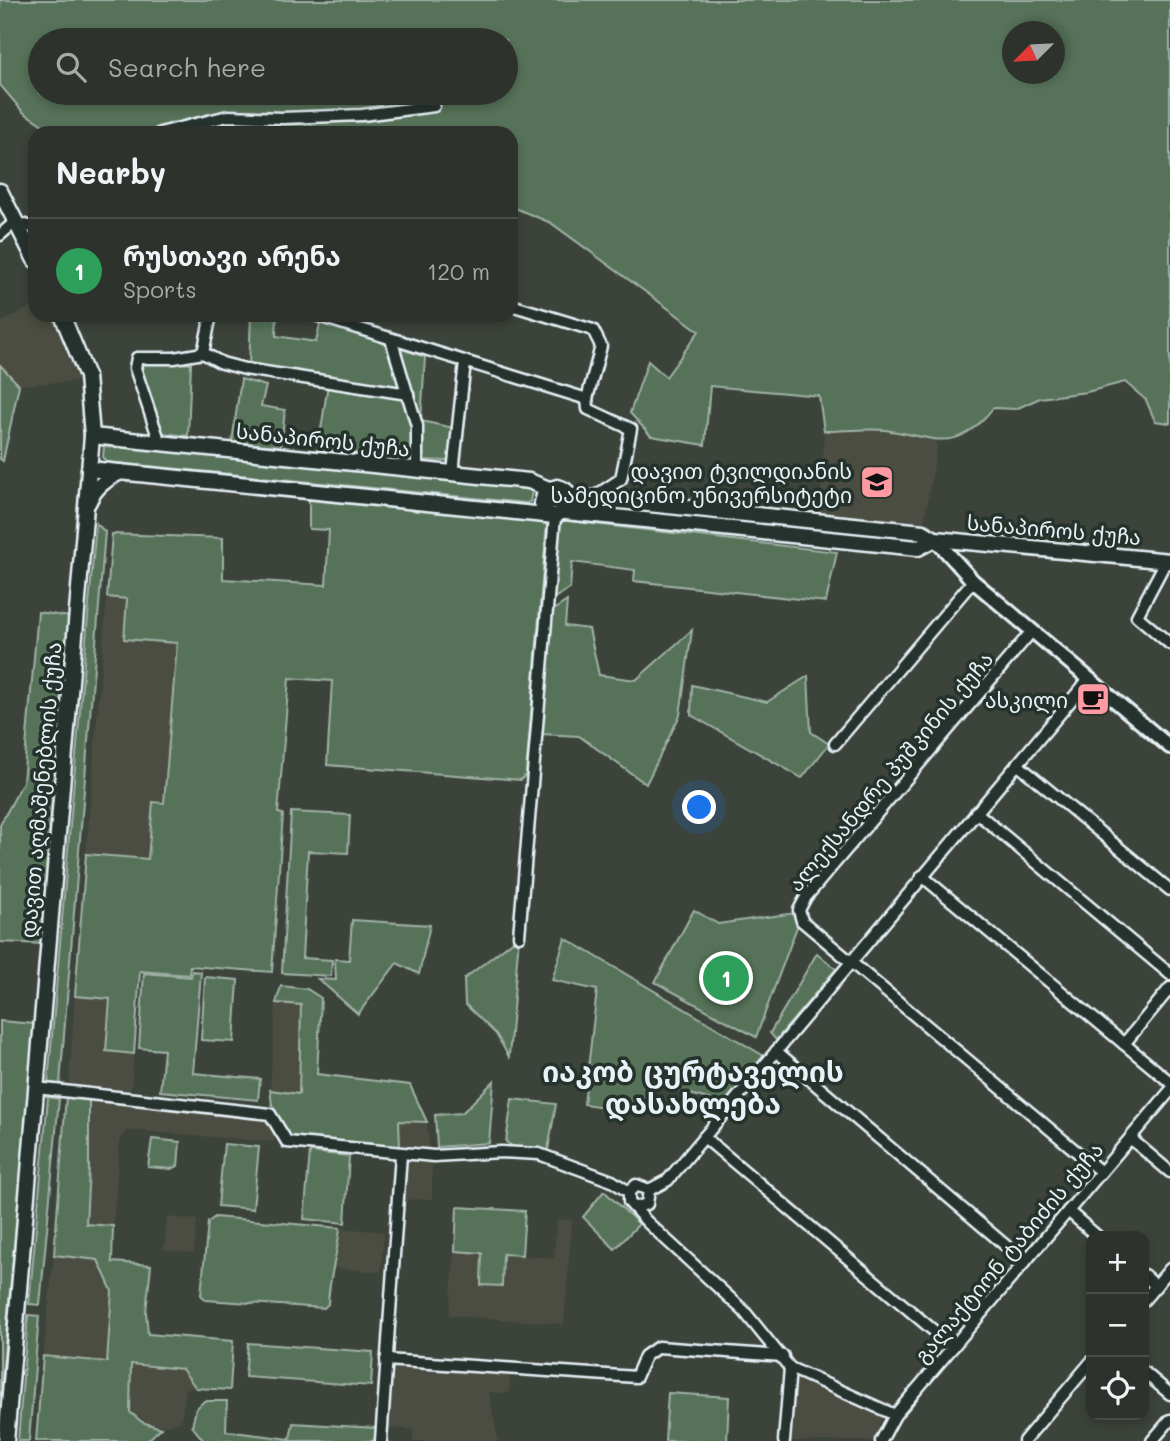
<!DOCTYPE html>
<html lang="en">
<head>
<meta charset="utf-8">
<style>
	:root { --surface:#2d322c; --page:#393e38; --text:#f1f3f6; --muted:#a7aaa9; --line:#484d48; --accent:#e797bd }
	body { margin:0; font-family:Mali,"Noto Sans Georgian",sans-serif; background:var(--page); color:var(--text) }
	.controls { position:absolute; right:21px; bottom:21px; display:grid; overflow:hidden; border-radius:14px; box-shadow:0 4px 10px #0003 }
	.controls button { width:63px; height:63px; display:grid; place-items:center; padding:0; border:0; border-bottom:2px solid var(--line); background:var(--surface); color:var(--text); font:35px sans-serif }
	.compass { position:absolute; left:1002px; top:21px; width:63px; height:63px; border-radius:50%; background:var(--surface); box-shadow:0 4px 10px #0003; rotate:246deg }
	.you { position:absolute; left:700px; top:808px; width:24px; height:24px; margin:-18px; border:5px solid #fff; border-radius:50%; background:#1a73e8; box-shadow:0 0 0 10px #1a73e833 }
	.badge { display:grid; place-items:center; width:46px; height:46px; border-radius:50%; background:var(--accent); color:#fff; font-size:23px; font-weight:700 }
	.pin { position:absolute; translate:-50% -50%; border:4px solid #fff; box-shadow:0 2px 7px #0006 }
	.list { margin:0; padding:0; list-style:none }
	h2 { display:flex; justify-content:space-between; align-items:center; height:91px; margin:0; padding:0 28px; font-size:30px }
	h2 small { font-size:23px; font-weight:400; color:var(--muted) }
	.list li { display:grid; grid-template-columns:46px 1fr auto; gap:21px; align-items:center; box-sizing:border-box; height:105px; padding:0 28px; border-top:2px solid var(--line) }
	.list b { display:block; font-size:26px; white-space:nowrap }
	.list p { margin:0; font-size:23px; white-space:nowrap; color:var(--muted) }
	.list em { font-size:23px; font-style:normal; color:var(--muted) }
	.icon { flex:none; width:38px; height:38px; fill:none; stroke:currentColor; stroke-width:2; stroke-linecap:round; stroke-linejoin:round }
	.map { position:relative; flex:none; width:1170px; height:1441px; overflow:hidden }
	.search { position:absolute; background:var(--surface); box-shadow:0 4px 10px #0003; left:28px; top:28px; width:490px; height:77px; display:flex; align-items:center; gap:18px; box-sizing:border-box; padding:0 24px; border-radius:38px; color:var(--muted); font-size:26px }
	.panel { position:absolute; background:var(--surface); box-shadow:0 4px 10px #0003; left:28px; top:126px; width:490px; height:196px; border-radius:21px }
	.map>svg:first-child { display:block }
	.built { fill:#4c4e43 }
	.green { fill:#577259; stroke:#a0b2a8; stroke-width:2; fill-rule:evenodd }
	.lines { fill:none; stroke-linecap:round; stroke-linejoin:round }
	.minor-casing { stroke:#e8f1f8; stroke-width:15 }
	.tertiary-casing { stroke:#e8f1f8; stroke-width:18 }
	.secondary-casing { stroke:#e8f1f8; stroke-width:19 }
	.minor { stroke:#26332d; stroke-width:10 }
	.tertiary { stroke:#26332d; stroke-width:12 }
	.secondary { stroke:#26332d; stroke-width:14 }
	.labels { text-anchor:middle; dominant-baseline:central; stroke-width:7; stroke-linejoin:round; paint-order:stroke }
	.street-label { font-size:21px; fill:#e8f1f8; stroke:#26332d }
	.poi-label { font-size:21px; fill:#e8f1f8; stroke:#26332d; text-anchor:end }
	.district-label { font-size:28px; font-weight:bold; fill:#e8f1f8; stroke:#26332d }
</style>
</head>
<body>
<div class="map">
<svg width="1170" height="1441" viewBox="0 0 1170 1441">
	<rect width="100%" height="100%" fill="#3c433a"/>
	<filter id="ink" filterUnits="userSpaceOnUse"><feTurbulence type="fractalNoise" baseFrequency=".0143" numOctaves="2"/><feDisplacementMap in="SourceGraphic" scale="14" xChannelSelector="R" yChannelSelector="G"/><feConvolveMatrix kernelMatrix="1 2 1 2 8 2 1 2 1" color-interpolation-filters="sRGB"/></filter>
	<g filter="url(#ink)">
		<!-- built -->
		<g class="built">
			<path d="M35,305V315H52L80,381L19,385L0,365V323Z"/>
			<path d="M883,430L935,440L937,447L923,528L820,517L824,431Z"/>
			<path d="M107,597L127,599L177,643L164,801H153L149,859L86,854Z"/>
			<path d="M75,996L110,999L106,1051L134,1054L131,1090L69,1085Z"/>
			<path d="M276,1003L301,1005L299,1094L270,1090Z"/>
			<path d="M89,1099L270,1119L275,1127L274,1142L127,1130L120,1138L113,1226L86,1224L89,1168Z"/>
			<path d="M399,1121L427,1122L429,1151L400,1148Z"/>
			<path d="M402,1158L432,1160V1199L399,1200Z"/>
			<path d="M167,1217L197,1220L194,1253L164,1250Z"/>
			<path d="M557,1219L572,1221L564,1324L449,1315L455,1251L554,1258Z"/>
			<path d="M340,1228L384,1232L381,1272L335,1268Z"/>
			<path d="M54,1255L98,1260L112,1291L107,1362L43,1356Z"/>
			<path d="M131,1364L183,1369L196,1388H186L181,1421L168,1425L151,1424L130,1412Z"/>
			<path d="M392,1365L510,1373L509,1393L489,1392L498,1441H413V1430L388,1428Z"/>
			<path d="M793,1377L883,1416L873,1441H789Z"/>
		</g>
		<!-- green -->
		<g class="green">
			<path d="M0,0H1170V423L1155,421L1146,400L1125,382L1087,392L1040,398L1016,409L993,408C955,456 936,437 885,430C866,428 844,431 824,431L819,396L710,386L705,445L651,436L630,413L648,361L666,377L699,331L551,223L517,209L511,204V133H55L23,112L0,85ZM1012,32H1054V74H1012ZM40,40H506V93H40Z"/>
			<path d="M251,315H277L276,336L316,342L321,319L389,339L405,392L249,367Z"/>
			<path d="M399,348L425,357L421,421L454,428L449,461L420,460L421,421Z"/>
			<path d="M150,360L191,364L188,436L163,433L142,369L144,362Z"/>
			<path d="M0,365L19,385L3,461L0,459Z"/>
			<path d="M241,379L266,386L261,406L285,410L281,446L232,442Z"/>
			<path d="M328,384L404,395L412,423L413,460L318,449Z"/>
			<path d="M108,444L528,487L532,491L530,502L526,503L107,462L103,457L104,447Z"/>
			<path d="M309,498L547,521L526,774L521,780L327,765L332,681L289,678L278,813L283,814L272,972L190,966L189,975L140,971L134,1054L106,1051L110,999L75,996L86,854L148,859L153,802L164,803L177,643L124,639L127,599L107,597L112,534L223,538V579L326,585L329,530L309,529Z"/>
			<path d="M559,520L837,552L826,602L634,581L635,570L572,562L570,588L551,600Z"/>
			<path d="M96,523L105,532L60,1084L48,1083Z"/>
			<path d="M567,601L565,626L589,629L599,675L636,680L692,630L680,715L646,784L579,736L541,734L552,611Z"/>
			<path d="M38,612L70,617L44,944L0,942V825L23,782Z"/>
			<path d="M808,676L811,732L829,744L802,778L691,715L692,685L767,702Z"/>
			<path d="M291,812L350,815L348,853L308,851L302,958L332,960L331,976L282,973Z"/>
			<path d="M694,910L718,924L795,913L798,924L756,1037L655,982Z"/>
			<path d="M352,920L430,925L419,974L397,963L358,1014L318,979L336,980L335,959L349,960Z"/>
			<path d="M519,936L509,1057L496,1034L465,1004L464,979Z"/>
			<path d="M565,938L764,1056V1059L726,1104L647,1082L644,1113L584,1104L597,990L552,980Z"/>
			<path d="M817,953L836,969L776,1040L770,1033Z"/>
			<path d="M192,971L201,972L193,1073L260,1079L258,1100L160,1091L164,1050L139,1048L144,973L191,977Z"/>
			<path d="M205,977L238,980L234,1042L201,1040Z"/>
			<path d="M281,986L307,989L321,998L317,1074L410,1085L427,1122L399,1121L400,1148L289,1136L272,1105L270,1090L299,1094L301,1005L276,1003Z"/>
			<path d="M0,1021L35,1024L0,1397Z"/>
			<path d="M494,1081L489,1143L437,1147L435,1115L462,1113Z"/>
			<path d="M66,1096L89,1099V1168L86,1224L113,1226L112,1262L151,1265L146,1312L148,1334L233,1341L230,1390L196,1388L182,1369L131,1364L130,1412L142,1422L161,1428L147,1441H36L43,1356L107,1362L112,1291L98,1260L54,1255Z"/>
			<path d="M48,1097L59,1099L40,1305L29,1304Z"/>
			<path d="M512,1099L556,1104L548,1150L514,1147L506,1142Z"/>
			<path d="M152,1139L180,1142L178,1166L171,1169L148,1167Z"/>
			<path d="M224,1144L259,1147L253,1209L218,1206Z"/>
			<path d="M310,1152L349,1156L345,1223L304,1219Z"/>
			<path d="M604,1191L639,1224L615,1249L583,1217Z"/>
			<path d="M457,1207L525,1211L522,1255L503,1254L502,1286L481,1285L482,1253L455,1251Z"/>
			<path d="M215,1217L340,1228C337,1257 329,1277 328,1304L324,1308L206,1300L201,1295L208,1222Z"/>
			<path d="M28,1315L39,1316L29,1441H18Z"/>
			<path d="M248,1343L373,1352L371,1386L245,1377Z"/>
			<path d="M668,1393L729,1397L727,1441H665Z"/>
			<path d="M204,1401H227L226,1431L290,1439L293,1423L376,1428L374,1441H204L192,1426L196,1409Z"/>
		</g>
		<g class="lines">
			<!-- minor casing -->
			<g class="minor-casing">
				<g id="minor">
					<path d="M160,133L228,116L283,118L362,115L434,106"/>
					<path d="M0,235L15,222L35,228"/>
					<path d="M511,305L593,330L601,346L587,399L588,409L631,429L621,479L592,498"/>
					<path d="M315,315L587,399"/>
					<path d="M391,339L417,426V469"/>
					<path d="M203,353L211,315"/>
					<path d="M160,443L135,368L137,358H174L203,353L222,363L245,369L408,394"/>
					<path d="M453,473L465,362"/>
					<path d="M1166,561L1137,616L1170,644"/>
					<path d="M1032,631L806,897L799,910L802,921L1101,1172"/>
					<path d="M835,744L973,581"/>
					<path d="M1017,764L1170,890"/>
					<path d="M976,812L1170,974"/>
					<path d="M922,876L1170,1082"/>
					<path d="M519,936L555,516"/>
					<path d="M1124,1044L1170,988"/>
					<path d="M776,1051L1025,1262"/>
					<path d="M36,1088L270,1114L287,1142L434,1156L501,1152L539,1154L612,1181L629,1192"/>
					<path d="M704,1137L953,1347"/>
					<path d="M1130,1138L1170,1172"/>
					<path d="M649,1190L668,1180L1089,679"/>
					<path d="M629,1192V1202L647,1222L744,1311L790,1368L895,1415"/>
					<path d="M629,1192L636,1185L649,1190"/>
					<path d="M637,1207L647,1204L649,1190"/>
					<path d="M1068,1211L1097,1236"/>
					<path d="M1144,1275L1156,1286"/>
					<path d="M1144,1300L1170,1269"/>
					<path d="M386,1360L636,1377L645,1356L658,1347L783,1356"/>
					<path d="M1144,1372L1170,1394"/>
					<path d="M381,1441L401,1154"/>
					<path d="M784,1441L790,1368"/>
					<path d="M881,1441L895,1415L1170,1091"/>
					<path d="M1024,1441L1091,1362"/>
					<path d="M1152,1441L1170,1420"/>
				</g>
			</g>
			<!-- tertiary casing -->
			<g class="tertiary-casing">
				<path id="tertiary" d="M935,539L973,581L1170,747"/>
			</g>
			<!-- secondary casing -->
			<g class="secondary-casing">
				<g id="secondary">
					<path d="M0,191L35,260"/>
					<path d="M92,436L529,481L549,489"/>
					<path d="M89,469L555,516L570,507C572,496 568,489 557,487L545,492L542,503L548,513"/>
					<path d="M570,496L923,532L935,539L1170,561"/>
					<path d="M88,503C95,487 106,479 121,472"/>
					<path d="M566,512L918,548L935,539"/>
					<path d="M6,1441L92,436L87,376L62,315"/>
				</g>
			</g>
			<!-- minor -->
			<use href="#minor" class="minor"/>
			<!-- tertiary -->
			<use href="#tertiary" class="tertiary"/>
			<!-- secondary -->
			<use href="#secondary" class="secondary"/>
		</g>
	</g>
	<!-- icons -->
	<defs>
		<g id="university-square" transform="scale(1.75)"><rect x="-9" y="-9" width="18" height="18" rx="4" fill="#ff9aa2" stroke="#26332d"/><path d="M0-5L7-2L0 1L-7-2ZM-4 1L0 2.5L4 1V4Q0 6-4 4Z" fill="#111"/></g>
		<g id="cafe-square" transform="scale(1.75)"><rect x="-9" y="-9" width="18" height="18" rx="4" fill="#ff9aa2" stroke="#26332d"/><path d="M-5.5-4.5H6V0H3Q3 3.5 0 3.5H-2.5Q-5.5 3.5-5.5 0ZM3-3.2v2h1.7v-2ZM-6 4.5H4V6H-6Z" fill="#111"/></g>
	</defs>
	<g fill-rule="evenodd">
		<use href="#university-square" x="877" y="482"/>
		<use href="#cafe-square" x="1093" y="699"/>
	</g>
	<g class="labels">
		<!-- street labels -->
		<g class="street-label">
			<text transform="translate(323 439) rotate(6)">სანაპიროს ქუჩა</text>
			<text transform="translate(1054 529) rotate(5)">სანაპიროს ქუჩა</text>
			<text transform="translate(890 771) rotate(-50)">ალექსანდრე პუშკინის ქუჩა</text>
			<text transform="translate(40 790) rotate(-85)">დავით აღმაშენებლის ქუჩა</text>
			<text transform="translate(1008 1252) rotate(-50)">გალაქტიონ ტაბიძის ქუჩა</text>
		</g>
		<!-- poi labels -->
		<g class="poi-label">
			<text x="852" y="470">დავით ტვილდიანის<tspan x="852" dy="24">სამედიცინო უნივერსიტეტი</tspan></text>
			<text x="1068" y="699">ასკილი</text>
		</g>
		<!-- district labels -->
		<g class="district-label">
			<text x="693" y="1071">იაკობ ცურტაველის<tspan x="693" dy="32">დასახლება</tspan></text>
		</g>
	</g>
</svg>
<div class="controls">
<button>+</button>
<button>−</button>
<button><svg class="icon" aria-label="locate" viewBox="0 0 24 24"><circle cx="12" cy="12" r="6"/><path d="M12 2v4M12 18v4M2 12h4M18 12h4"/></svg></button>
</div>
<svg class="compass" viewBox="-18 -18 36 36"><path d="M0-13l5 13h-10z" fill="#e53935"/><path d="M0 13l5-13h-10z" fill="#a7aaa9"/></svg>
<div class="you"></div>
<div class="pin badge" style="left:726px;top:978px;background:#2e9e5b">1</div>
<div class="search"><svg class="icon" aria-label="search" viewBox="0 0 24 24"><circle cx="10" cy="10" r="6"/><path d="M15 15l6 6"/></svg>Search here</div>
<section class="panel">
<h2>Nearby<small></small></h2>
<ul class="list">
<li><span class="badge" style="background:#2e9e5b">1</span><div><b>რუსთავი არენა</b><p>Sports</p></div><em>120 m</em></li>
</ul>
</section>
</div>
</body>
</html>
